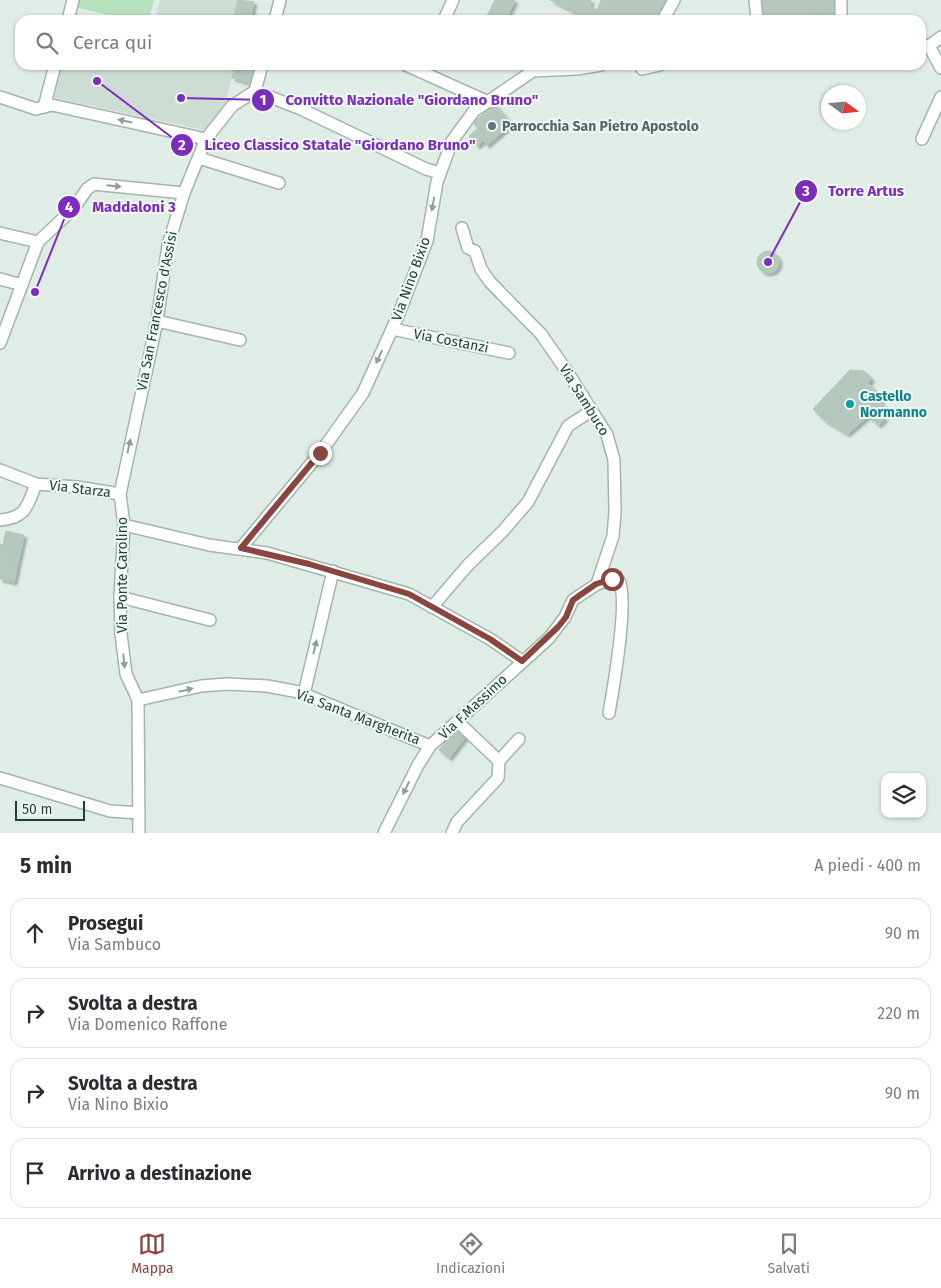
<!DOCTYPE html>
<html lang="it">
<head>
<meta charset="utf-8">
<style>
	:root { --surface:#fff; --page:#f2f2f3; --text:#2b2b33; --muted:#7c7c81; --line:#e1e1e2; --accent:#8a453e }
	body { margin:0; font-family:"Fira Sans",sans-serif; background:var(--page); color:var(--text) }
	.controls { position:absolute; right:15px; bottom:15px; display:grid; overflow:hidden; border-radius:10px; box-shadow:0 1px 4px #0004 }
	.controls button { width:45px; height:45px; display:grid; place-items:center; padding:0; border:0; border-bottom:1px solid var(--line); background:var(--surface); color:var(--text); font:25px sans-serif }
	.compass { position:absolute; left:821px; top:85px; width:45px; height:45px; border-radius:50%; background:var(--surface); box-shadow:0 1px 4px #0004; rotate:105deg }
	.scale { position:absolute; left:15px; bottom:12px; width:70px; box-sizing:border-box; padding-left:5px; border:2px solid #1f3f33; border-top:0; font-size:14px; line-height:18px; white-space:nowrap; color:#1f3f33; -webkit-text-stroke:4px #f1f9f4; paint-order:stroke }
	.stop { position:absolute; width:15px; height:15px; margin:-11px; border:4px solid #8a453e; border-radius:50%; background:#fff }
	.stop.end { background:#8a453e; border-color:#fff; box-shadow:0 1px 5px #0008 }
	.list { margin:0; padding:0; list-style:none }
	h2 { display:flex; justify-content:space-between; align-items:center; height:65px; margin:0; padding:0 20px; font-size:21px }
	h2 small { font-size:16px; font-weight:400; color:var(--muted) }
	.list li { display:grid; grid-template-columns:32px 1fr auto; gap:15px; align-items:center; box-sizing:border-box; height:70px; margin:0 10px 10px; padding:0 10px; border:1px solid var(--line); border-radius:15px }
	.list b { display:block; font-size:19px; white-space:nowrap }
	.list p { margin:0; font-size:16px; white-space:nowrap; color:var(--muted) }
	.list em { font-size:16px; font-style:normal; color:var(--muted) }
	.icon { flex:none; width:28px; height:28px; fill:none; stroke:currentColor; stroke-width:2; stroke-linecap:round; stroke-linejoin:round }
	.map { position:relative; flex:none; width:941px; height:833px; overflow:hidden }
	.search { position:absolute; background:var(--surface); box-shadow:0 1px 4px #0004; left:15px; right:15px; top:15px; height:55px; display:flex; align-items:center; gap:12px; box-sizing:border-box; padding:0 18px; border-radius:15px; color:var(--muted); font-size:19px }
	.sheet { height:385px; background:var(--surface) }
	nav { display:flex; justify-content:space-around; align-items:center; box-sizing:border-box; height:70px; border-top:1px solid var(--line); background:var(--surface); font-size:14px; color:var(--muted) }
	nav a { display:grid; justify-items:center; gap:2px }
	nav .on { color:var(--accent) }
	.map>svg:first-child { display:block }
	.built { fill:#ceddd4 }
	.green { fill:#b6e1bd }
	.building { fill:#b5c8be; stroke:#b2c7bc; filter:url(#shadow) }
	.lines { fill:none; stroke-linecap:round; stroke-linejoin:round }
	.minor-casing { stroke:#a2b5ad; stroke-width:14 }
	.minor { stroke:#fff; stroke-width:11 }
	.oneway { fill:#8f9f99 }
	.route { stroke:#8a453e; stroke-width:6 }
	.worship-dot { fill:#6b7280; stroke:#f1f9f4; stroke-width:2 }
	.culture-dot { fill:#0f9aa8; stroke:#f1f9f4; stroke-width:2 }
	.labels { text-anchor:middle; dominant-baseline:central; stroke-width:4; stroke-linejoin:round; paint-order:stroke }
	.worship-label { font-size:14px; font-weight:bold; fill:#5b616d; stroke:#f1f9f4; text-anchor:start }
	.street-label { font-size:14px; fill:#1f3f33; stroke:#f1f9f4 }
	.culture-label { font-size:14px; font-weight:bold; fill:#0d838f; stroke:#f1f9f4; text-anchor:start }
	.leader { fill:none; stroke:#7b2cbf; stroke-width:2 }
	.callout-dot { fill:#7b2cbf; stroke:#f1f9f4; stroke-width:2 }
	.mark-label { font-size:15px; text-anchor:middle; font-weight:bold; fill:#fff }
	.callout-label { font-size:15px; text-anchor:middle; font-weight:bold; fill:#7b2cbf; stroke:#f1f9f4; stroke-width:4; stroke-linejoin:round; paint-order:stroke }
</style>
</head>
<body>
<div class="map">
<svg width="941" height="833" viewBox="0 0 941 833">
	<defs>
		<filter id="shadow"><feDropShadow dx="3" dy="3" stdDeviation="1" flood-color="#0004"/></filter>
	</defs>
	<rect width="100%" height="100%" fill="#e0ede6"/>
	<!-- built -->
	<g class="built">
		<path d="M160,0H238L233,20H155Z"/>
		<path d="M59,65H235L223,113L209,131L51,97Z"/>
	</g>
	<!-- green -->
	<path class="green" d="M77,0H154L149,20H128L76,7Z"/>
	<!-- building -->
	<g class="building">
		<path d="M238,0L254,2L250,20L234,16Z"/>
		<path d="M495,0H515L506,20H485Z"/>
		<path d="M550,0H591L590,6L597,10L593,20H584L585,17Z"/>
		<path d="M601,0H669L658,20H593Z"/>
		<path d="M760,0H835V14L799,16V20H760Z"/>
		<path d="M235,65H254L250,83L232,78Z"/>
		<path d="M495,104L512,124L487,145L483,141L477,146L469,136L478,128L473,123Z"/>
		<circle cx="768" cy="262" r="11"/>
		<path d="M850,370L864,371L872,379L868,383L882,398L880,401L886,408L880,414L885,419L878,425L868,416L847,434L825,421L813,409Z"/>
		<path d="M6,531L24,535L14,582L0,579V544L3,545Z"/>
		<path d="M458,727L467,735L449,758L439,750Z"/>
	</g>
	<g class="lines">
		<!-- minor casing -->
		<g class="minor-casing">
			<g id="minor">
				<path d="M755,0L757,20"/>
				<path d="M841,0V20"/>
				<path d="M68,20L73,0"/>
				<path d="M275,20L280,0"/>
				<path d="M444,20L453,0"/>
				<path d="M663,20L674,0"/>
				<path d="M921,45L929,46L941,37"/>
				<path d="M929,46L941,68"/>
				<path d="M406,65L486,101"/>
				<path d="M643,65L642,69L660,65"/>
				<path d="M255,91L301,109L426,169L440,173"/>
				<path d="M0,97L36,109L52,105L206,139"/>
				<path d="M44,107L55,65"/>
				<path d="M922,139L941,97"/>
				<path d="M199,158L279,183"/>
				<path d="M0,233L38,242"/>
				<path d="M0,279L22,285"/>
				<path d="M157,321L240,340"/>
				<path d="M392,329L509,353"/>
				<path d="M0,343L38,242L74,208L87,189L94,184L103,185L184,193"/>
				<path d="M0,470L36,484L77,487L120,494"/>
				<path d="M0,520C26,518 27,507 36,484"/>
				<path d="M124,525L209,545L267,553L409,594L490,639L522,661"/>
				<path d="M241,548L320,453L363,393L398,316L427,241L437,182L452,141L474,111L533,71L577,69L601,65"/>
				<path d="M597,584L613,579L619,581C629,599 613,690 609,713"/>
				<path d="M120,597L210,620"/>
				<path d="M432,607L468,565L502,532L528,502L568,426L591,411"/>
				<path d="M304,694L333,571"/>
				<path d="M138,700L201,686L227,684L267,686L299,692L430,746"/>
				<path d="M458,722L499,761"/>
				<path d="M499,761L519,739"/>
				<path d="M0,778L110,811L139,813"/>
				<path d="M139,833L138,700L126,674L121,634L120,597L124,525L120,494L157,321L168,245L184,193L206,139L232,106L255,91L262,65"/>
				<path d="M384,833L418,765L430,746L549,638L565,617L573,600L597,584L613,536L615,512L614,460L607,435L568,373L541,334L490,282L481,269L475,251L468,248L462,228"/>
				<path d="M452,833L457,822L498,778L499,761"/>
			</g>
		</g>
		<!-- minor -->
		<use href="#minor" class="minor"/>
	</g>
	<!-- one-way arrows -->
	<defs><path id="oneway-solid" d="M-6-.8H1V-3.2L6.5 0L1 3.2V.8H-6Z" transform="scale(1.25)"/></defs>
	<g class="oneway">
		<use href="#oneway-solid" transform="translate(125 121) rotate(-168)"/>
		<use href="#oneway-solid" transform="translate(114 186) rotate(6)"/>
		<use href="#oneway-solid" transform="translate(433 204) rotate(100)"/>
		<use href="#oneway-solid" transform="translate(379 357) rotate(115)"/>
		<use href="#oneway-solid" transform="translate(129 446) rotate(-77)"/>
		<use href="#oneway-solid" transform="translate(315 647) rotate(-77)"/>
		<use href="#oneway-solid" transform="translate(124 661) rotate(84)"/>
		<use href="#oneway-solid" transform="translate(186 690) rotate(-14)"/>
		<use href="#oneway-solid" transform="translate(406 788) rotate(116)"/>
	</g>
	<g class="lines">
		<!-- route -->
		<path class="route" d="M320,453L241,548L309,564L409,594L490,639L522,661L558,627L566,617L573,600L596,584L612,579"/>
	</g>
	<!-- markers -->
	<circle class="worship-dot" cx="492" cy="126" r="5"/>
	<circle class="culture-dot" cx="850" cy="404" r="5"/>
	<g class="labels">
		<!-- worship labels -->
		<g class="worship-label">
			<text x="502" y="126">Parrocchia San Pietro Apostolo</text>
		</g>
		<!-- street labels -->
		<g class="street-label">
			<text transform="translate(411 279) rotate(-70)">Via Nino Bixio</text>
			<text transform="translate(157 311) rotate(-79)">Via San Francesco d'Assisi</text>
			<text transform="translate(451 341) rotate(11)">Via Costanzi</text>
			<text transform="translate(584 400) rotate(58)">Via Sambuco</text>
			<text transform="translate(80 489) rotate(7)">Via Starza</text>
			<text transform="translate(122 575) rotate(-90)">Via Ponte Carolino</text>
			<text transform="translate(473 707) rotate(-43)">Via F.Massimo</text>
			<text transform="translate(358 717) rotate(21)">Via Santa Margherita</text>
		</g>
		<!-- culture labels -->
		<g class="culture-label">
			<text x="860" y="396">Castello<tspan x="860" dy="16">Normanno</tspan></text>
		</g>
	</g>
	<!-- callouts -->
	<path class="leader" d="M181 98L263 100M97 81L182 145M768 262L806 191M35 292L69 207"/>
	<g class="callout-dot">
		<circle cx="181" cy="98" r="5"/>
		<circle cx="97" cy="81" r="5"/>
		<circle cx="768" cy="262" r="5"/>
		<circle cx="35" cy="292" r="5"/>
		<circle cx="263" cy="100" r="12"/>
		<circle cx="182" cy="145" r="12"/>
		<circle cx="806" cy="191" r="12"/>
		<circle cx="69" cy="207" r="12"/>
	</g>
	<g class="mark-label">
		<text x="263" y="105">1</text>
		<text x="182" y="150">2</text>
		<text x="806" y="196">3</text>
		<text x="69" y="212">4</text>
	</g>
	<g class="callout-label">
		<text x="412" y="105">Convitto Nazionale "Giordano Bruno"</text>
		<text x="340" y="150">Liceo Classico Statale "Giordano Bruno"</text>
		<text x="866" y="196">Torre Artus</text>
		<text x="134" y="212">Maddaloni 3</text>
	</g>
</svg>
<div class="controls">
<button><svg class="icon" aria-label="layers" viewBox="0 0 24 24"><path d="M12 4l9 5-9 5-9-5zM3 14l9 5 9-5"/></svg></button>
</div>
<svg class="compass" viewBox="-18 -18 36 36"><path d="M0-13l5 13h-10z" fill="#e53935"/><path d="M0 13l5-13h-10z" fill="#7c7c81"/></svg>
<div class="scale">50 m</div>
<div class="stop" style="left:612px;top:579px"></div>
<div class="stop end" style="left:320px;top:453px"></div>
<div class="search"><svg class="icon" aria-label="search" viewBox="0 0 24 24"><circle cx="10" cy="10" r="6"/><path d="M15 15l6 6"/></svg>Cerca qui</div>
</div>
<section class="sheet">
<h2>5 min<small>A piedi · 400 m</small></h2>
<ul class="list">
<li><svg class="icon" aria-label="ahead" viewBox="0 0 24 24"><path d="M12 20V5M6 11l6-6 6 6"/></svg><div><b>Prosegui</b><p>Via Sambuco</p></div><em>90 m</em></li>
<li><svg class="icon" aria-label="right" viewBox="0 0 24 24"><path d="M7 20v-9h11M14 6l5 5-5 5"/></svg><div><b>Svolta a destra</b><p>Via Domenico Raffone</p></div><em>220 m</em></li>
<li><svg class="icon" aria-label="right" viewBox="0 0 24 24"><path d="M7 20v-9h11M14 6l5 5-5 5"/></svg><div><b>Svolta a destra</b><p>Via Nino Bixio</p></div><em>90 m</em></li>
<li><svg class="icon" aria-label="arrive" viewBox="0 0 24 24"><path d="M6 21V4h12l-3 4 3 4H6"/></svg><div><b>Arrivo a destinazione</b></div></li>
</ul>
</section>
<nav>
<a class="on"><svg class="icon" aria-label="map" viewBox="0 0 24 24"><path d="M3 6l6-2 6 2 6-2v14l-6 2-6-2-6 2zM9 4v14M15 6v14"/></svg>Mappa</a>
<a><svg class="icon" aria-label="directions" viewBox="0 0 24 24"><path d="M12 3l9 9-9 9-9-9zM9 14v-3h6M13 9l2 2-2 2"/></svg>Indicazioni</a>
<a><svg class="icon" aria-label="saved" viewBox="0 0 24 24"><path d="M7 4h10v16l-5-4-5 4z"/></svg>Salvati</a>
</nav>
</body>
</html>
